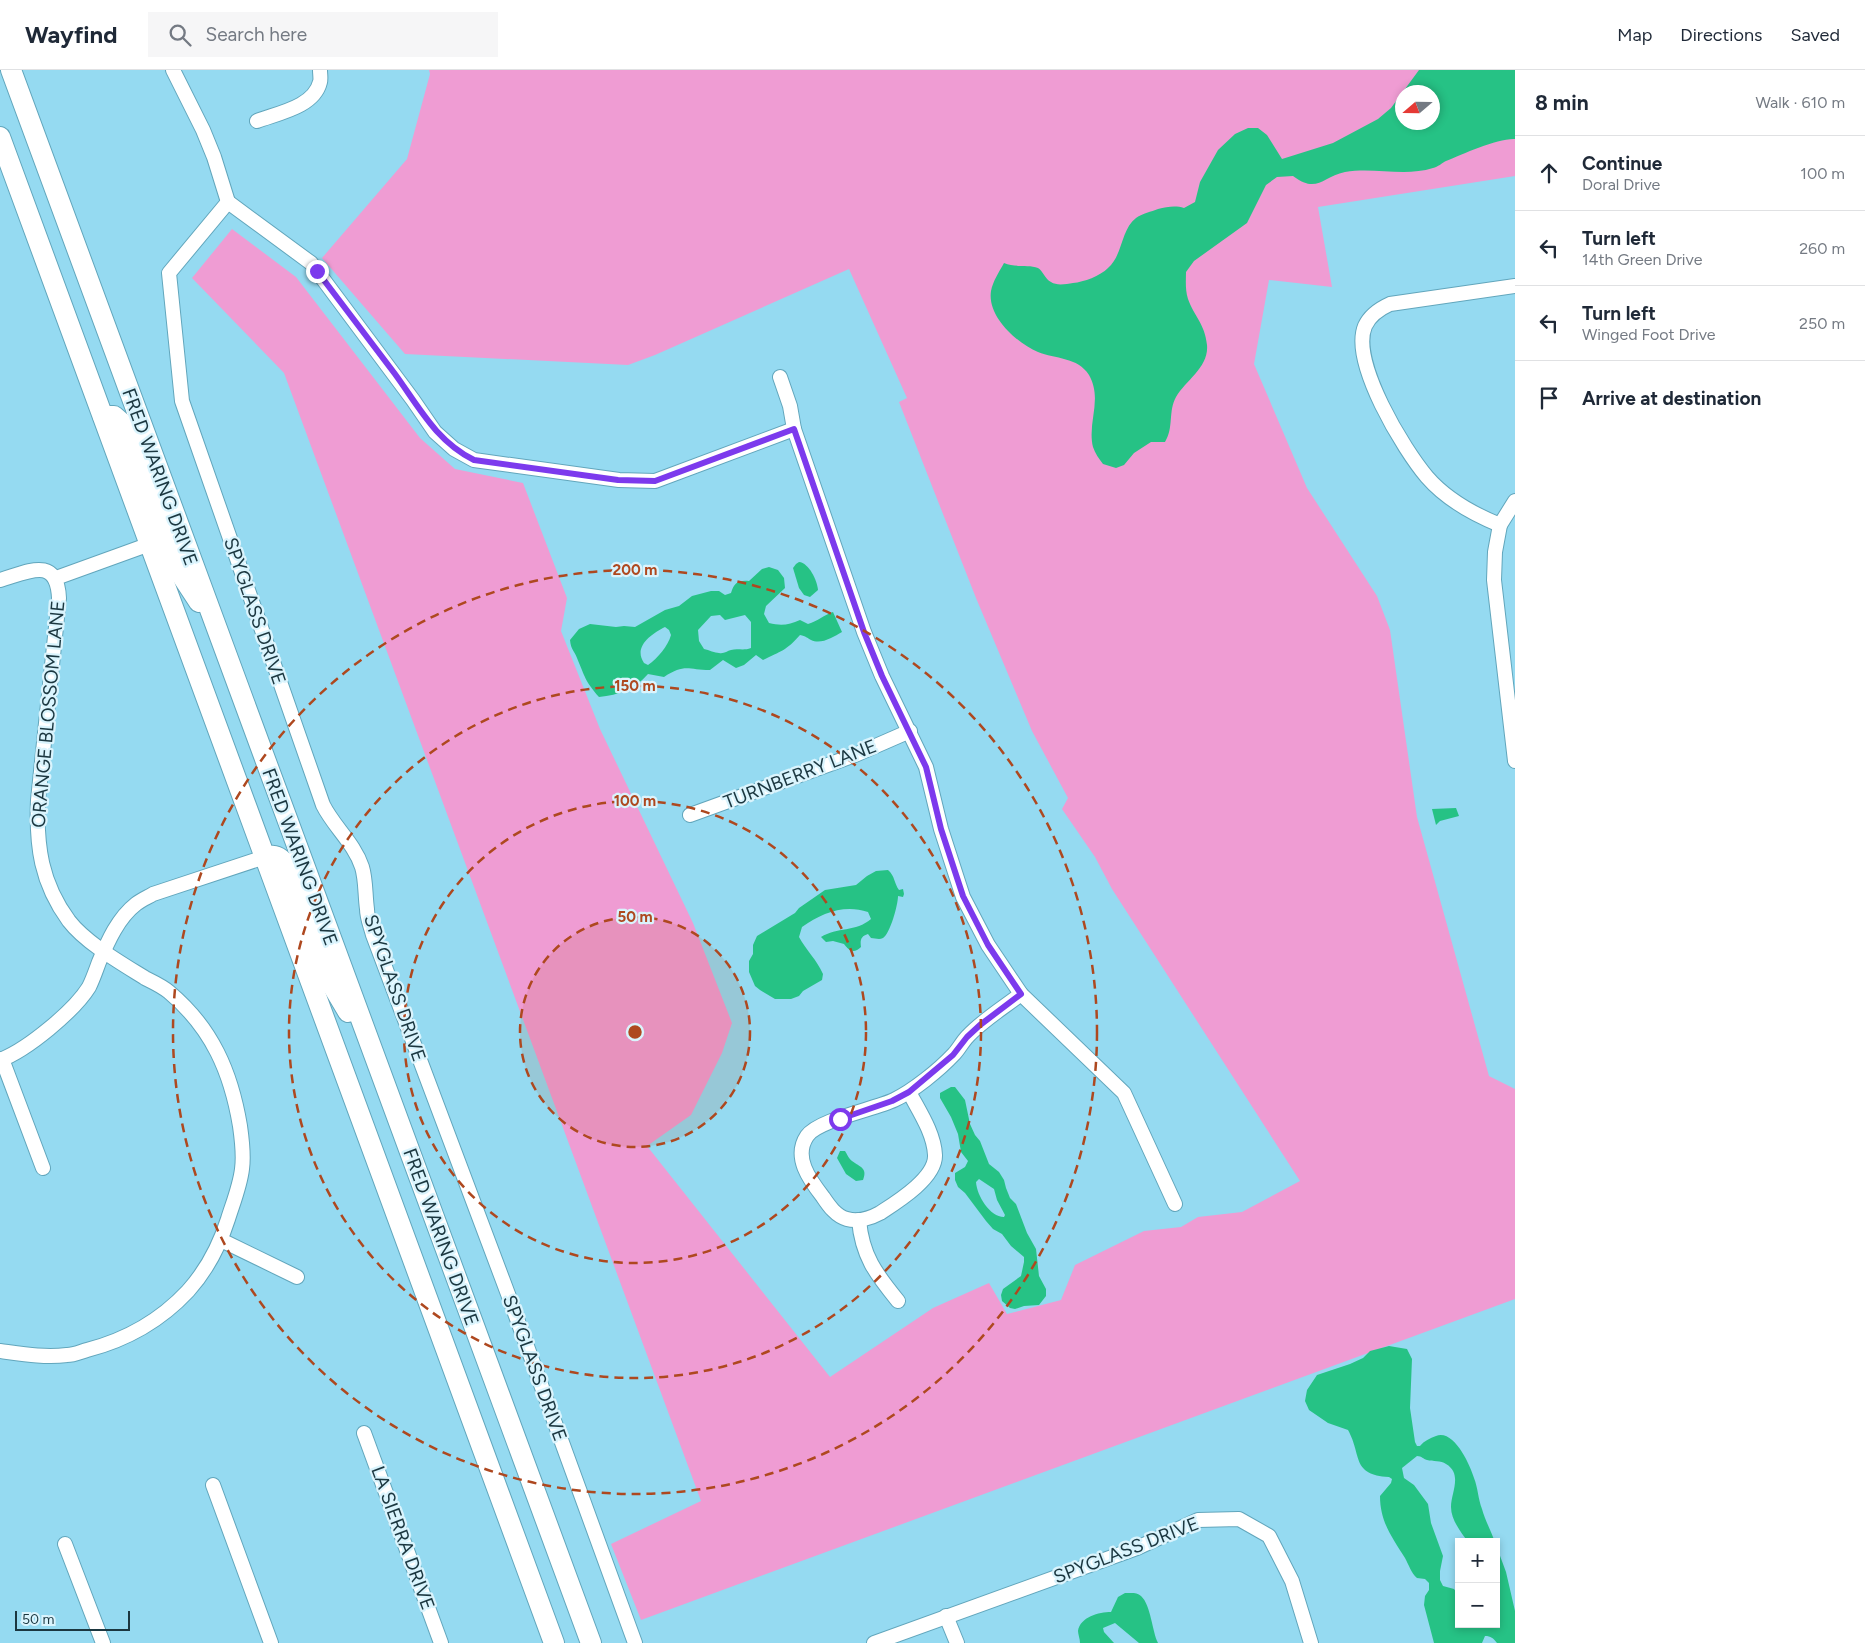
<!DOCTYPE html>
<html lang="en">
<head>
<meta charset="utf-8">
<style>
	:root { --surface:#fff; --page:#f6f6f7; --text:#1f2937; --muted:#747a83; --line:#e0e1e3 }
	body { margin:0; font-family:Figtree,sans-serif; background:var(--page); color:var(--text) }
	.controls { position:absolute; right:15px; bottom:15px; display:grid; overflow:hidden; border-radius:0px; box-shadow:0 2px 8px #0003 }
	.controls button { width:45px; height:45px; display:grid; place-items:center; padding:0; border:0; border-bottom:1px solid var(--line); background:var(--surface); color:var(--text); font:25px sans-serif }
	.compass { position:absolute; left:1395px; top:15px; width:45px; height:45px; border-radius:50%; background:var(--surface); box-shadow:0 2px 8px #0003; rotate:250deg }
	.scale { position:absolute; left:15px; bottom:12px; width:115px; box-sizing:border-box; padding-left:5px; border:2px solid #1b3740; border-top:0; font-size:14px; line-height:18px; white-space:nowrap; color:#1b3740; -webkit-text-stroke:4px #daf4fd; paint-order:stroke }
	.stop { position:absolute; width:15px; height:15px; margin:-11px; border:4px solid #7c3aed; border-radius:50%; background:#fff }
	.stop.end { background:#7c3aed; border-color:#fff; box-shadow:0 1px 5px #0008 }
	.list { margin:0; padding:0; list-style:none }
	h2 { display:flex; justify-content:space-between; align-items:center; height:65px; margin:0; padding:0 20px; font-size:21px }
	h2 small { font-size:16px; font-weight:400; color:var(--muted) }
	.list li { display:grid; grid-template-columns:32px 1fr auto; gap:15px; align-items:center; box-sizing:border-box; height:75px; padding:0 20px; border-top:1px solid var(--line) }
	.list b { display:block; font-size:19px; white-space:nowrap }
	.list p { margin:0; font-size:16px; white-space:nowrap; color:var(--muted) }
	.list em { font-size:16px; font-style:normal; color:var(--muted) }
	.icon { flex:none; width:28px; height:28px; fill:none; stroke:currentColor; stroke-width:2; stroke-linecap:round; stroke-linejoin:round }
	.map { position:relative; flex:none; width:1515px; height:1573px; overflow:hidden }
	header { display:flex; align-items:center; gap:30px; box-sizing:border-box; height:70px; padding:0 25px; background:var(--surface); border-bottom:1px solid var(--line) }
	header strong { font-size:24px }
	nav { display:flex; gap:28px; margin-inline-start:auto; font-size:18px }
	.search { width:350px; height:45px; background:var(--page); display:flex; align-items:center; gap:12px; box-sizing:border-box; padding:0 18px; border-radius:0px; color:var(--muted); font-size:19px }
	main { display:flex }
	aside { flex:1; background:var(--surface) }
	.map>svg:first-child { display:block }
	.green { fill:#ef9cd3; fill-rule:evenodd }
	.water { fill:#26c285; fill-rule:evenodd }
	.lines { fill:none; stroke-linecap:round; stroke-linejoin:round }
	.minor-casing { stroke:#62a6bc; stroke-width:16 }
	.secondary-casing { stroke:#62a6bc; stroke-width:22 }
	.minor { stroke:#fff; stroke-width:14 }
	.secondary { stroke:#fff; stroke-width:20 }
	.route { stroke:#7c3aed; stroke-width:6 }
	.ring { fill:none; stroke:#ae481f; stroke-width:2.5; stroke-dasharray:9 6 }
	.labels { text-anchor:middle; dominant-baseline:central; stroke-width:4.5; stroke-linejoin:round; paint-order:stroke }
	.street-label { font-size:19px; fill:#1b3740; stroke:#daf4fd }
	.centre { fill:#ae481f; stroke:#daf4fd; stroke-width:2.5 }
	.ring-label { font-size:15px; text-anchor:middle; font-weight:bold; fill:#ae481f; stroke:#daf4fd; stroke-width:4.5; stroke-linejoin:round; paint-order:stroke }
</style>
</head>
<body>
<header>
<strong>Wayfind</strong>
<div class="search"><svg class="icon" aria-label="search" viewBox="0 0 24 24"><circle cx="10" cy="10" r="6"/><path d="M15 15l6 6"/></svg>Search here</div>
<nav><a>Map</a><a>Directions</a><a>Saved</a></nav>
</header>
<main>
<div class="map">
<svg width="1515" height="1573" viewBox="0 0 1515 1573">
	<rect width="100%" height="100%" fill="#95daf1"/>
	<!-- green -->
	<path class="green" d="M429,0H1515V106L1318,137L1332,217L1269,210L1254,294L1307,418L1377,526L1390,560L1417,747L1489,1006L1515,1019V1229L641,1550L611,1474L701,1431L284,303L192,208L232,159L296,207L420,368L455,399L523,413L567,528L561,561L600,659L693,853L732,953L722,983L691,1045L647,1076L830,1307L933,1238L989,1213L1007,1244L1061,1230L1075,1195L1144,1161L1181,1157L1198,1147L1242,1142L1300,1111L1112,819L1095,787L1062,739L1068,728L1032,661L976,528L899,332L907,328L849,199L655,285L628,295L405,284L322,188L407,89L430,4ZM1402,22H1432V52H1402Z"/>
	<!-- water -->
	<g class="water">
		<path d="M1419,0H1515V69C1498,68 1463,84 1446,91C1442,93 1438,97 1433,98C1405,107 1374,97 1345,102C1322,107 1317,124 1293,106L1277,107L1266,115L1247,153L1194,191L1186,202C1186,210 1185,220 1188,229C1194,246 1205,254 1207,275C1209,297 1186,310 1176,327C1168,341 1174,358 1165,372H1151L1134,383L1124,395L1116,398L1103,394C1099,389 1095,383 1093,377C1087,352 1103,330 1089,305C1078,287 1055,289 1038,282C1017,273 987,247 991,221C993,211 999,202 1004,193C1015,198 1028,194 1038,198C1043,201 1045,209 1051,212C1057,216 1066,214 1073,213C1084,212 1100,206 1108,198C1123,185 1121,159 1136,148C1143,143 1151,142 1158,139C1167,137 1175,135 1184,138L1195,132L1200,112L1218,80L1235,64L1248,58H1258L1267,65L1282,89L1333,73L1378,49L1391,38ZM1402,22H1432V52H1402Z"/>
		<path d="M799,492C809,493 817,510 818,520L810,527L804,525L799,518L793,498L796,494Z"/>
		<path d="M769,497L778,500L784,508L785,518L766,536L764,544L769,553C781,556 789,555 800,550L808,554C818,551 824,545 833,542L842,562C833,567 821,575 811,570C807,568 806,566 800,565C786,581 781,581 763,590L756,585L744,595L736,598L723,590L710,600C688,600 685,593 664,607L648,604C635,619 619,625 599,627C585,611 585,607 577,588C574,580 571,580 570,570L579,559L590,554L616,557L624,556L635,557L665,540L679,536L692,526L711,521H719L725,525L731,523C734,513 738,510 749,511L762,499ZM720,545L725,550L745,545L751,552V578C743,581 738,578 731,580C727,581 724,584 719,583C715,583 709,580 704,579L699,571L698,560L711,546ZM665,557L669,560L671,565C668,576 658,588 648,595L644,593C633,577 651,564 665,557Z"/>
		<path d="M1456,738L1459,746L1440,751L1436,755L1432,739Z"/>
		<path d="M888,800C895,806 894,813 899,820L903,819L904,824L903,827L898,826C898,835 890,864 883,868C879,870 875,868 871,868L868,864C861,866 860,870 861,877C854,884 849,881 844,874L833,871L826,872L821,867C837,857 856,862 871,849L868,842C844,834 822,843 802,857L799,867C806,880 817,890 823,904L822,910L803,921L799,926L791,929H775L760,920L755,916L749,902V891L753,884V875L757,866L795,843L799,838L825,820L856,815L867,806L876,801Z"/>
		<path d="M951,1017H955L965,1030L970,1054L975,1065L980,1071L989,1094L999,1102L1004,1110L1006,1118L1010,1128L1016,1134L1027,1163L1036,1179L1039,1206L1046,1219V1226L1039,1235L1024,1236L1015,1239L1010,1238L1002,1231L1001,1225L1003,1219L1021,1206L1024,1192V1187L1011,1176L1002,1164L993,1159L986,1151L965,1123L958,1117L955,1110V1103L965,1097L968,1091L961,1082L958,1064L951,1047L940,1028V1023ZM979,1109L994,1119L997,1130L1005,1145L1004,1147C990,1147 977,1126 976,1112Z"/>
		<path d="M840,1081H845C847,1084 849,1089 852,1091C860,1097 868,1098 863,1110L856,1111L846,1104L837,1088Z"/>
		<path d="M1389,1276L1407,1279L1412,1289L1410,1338L1415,1372L1417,1376H1420C1424,1371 1430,1368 1436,1366C1454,1359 1470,1395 1474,1408C1478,1418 1478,1429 1482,1439C1485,1450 1491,1461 1495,1472H1468C1461,1462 1451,1450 1451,1437C1451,1423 1463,1404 1446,1394C1441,1390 1433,1392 1427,1390C1423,1389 1422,1386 1417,1386L1402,1398L1404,1408L1414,1415L1428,1434L1431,1453L1443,1486L1440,1501V1510L1443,1516L1454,1519L1459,1526V1554H1478L1480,1556L1496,1554V1475L1506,1502L1515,1541V1573H1497C1493,1568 1491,1566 1485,1566L1482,1573H1434L1424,1535L1425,1526L1429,1520V1513L1425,1509L1417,1508C1411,1503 1409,1495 1405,1488C1392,1467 1380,1452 1380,1426L1391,1413L1392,1409L1389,1407C1351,1405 1362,1385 1348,1360L1328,1353L1309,1340L1305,1331L1307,1320L1317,1305L1350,1294L1363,1288L1370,1281Z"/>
		<path d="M1125,1523C1131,1523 1137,1522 1141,1526C1151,1535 1152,1561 1158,1573H1139L1115,1553L1103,1558L1104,1562L1114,1573H1080C1080,1569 1078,1564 1078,1561C1080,1547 1099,1542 1111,1542L1118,1527Z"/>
	</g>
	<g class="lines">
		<!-- minor casing -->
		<g class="minor-casing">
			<g id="minor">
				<path d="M173,0L203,60L214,87L228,132"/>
				<path d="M257,51C278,43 314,37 320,12C321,9 320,4 320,0"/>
				<path d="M228,132L169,203L182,331L323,735C334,757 354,773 362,797C366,810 365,825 367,839C367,848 371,857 373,865L508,1224L635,1573"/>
				<path d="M228,132L311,193L413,330L435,362L454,379L474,390L619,410L655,411L794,359"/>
				<path d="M780,307L790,336L794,359L864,562L882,606L926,697L941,759L963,827L988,875L1021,924L1124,1023L1175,1134"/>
				<path d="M1515,431L1500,455L1495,482L1494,510L1515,691"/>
				<path d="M1500,455C1473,444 1446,429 1427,407C1404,380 1350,292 1365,256C1370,245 1379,239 1390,234L1515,216"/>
				<path d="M56,508L150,474"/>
				<path d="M0,510C28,502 57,485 59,528L38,730C36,776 41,813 69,851C86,873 121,893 145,908C153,912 162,916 169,922C212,958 231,1002 240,1056C242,1070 244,1085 242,1099C240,1116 233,1133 228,1149C220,1174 206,1201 188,1221C160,1251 126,1270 87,1280C80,1282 74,1285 67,1285C45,1288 22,1284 0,1281"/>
				<path d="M690,745L855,685L910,661"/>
				<path d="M2,989L43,1098"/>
				<path d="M0,990C27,980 74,941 89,917C93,909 96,900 99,892C108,871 118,848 136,834C141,830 148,827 153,824L265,787"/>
				<path d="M909,1022C919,1041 934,1063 935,1085C936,1108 897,1132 880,1143C871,1148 858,1152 847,1149C836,1146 829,1136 823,1127C809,1109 793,1087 807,1066C818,1050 875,1039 894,1030C913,1021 939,1000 954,984C959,979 962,972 968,966C983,950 1003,938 1021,924"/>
				<path d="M859,1150C862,1186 876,1204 898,1231"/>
				<path d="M221,1170L297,1207"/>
				<path d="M364,1363L441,1573"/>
				<path d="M213,1415L271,1573"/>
				<path d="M65,1474L103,1573"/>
				<path d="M946,1546L957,1573"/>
				<path d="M874,1573L1137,1478L1198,1450L1239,1449L1269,1466L1292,1511L1311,1573"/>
			</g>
		</g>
		<!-- secondary casing -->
		<g class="secondary-casing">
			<g id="secondary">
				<path d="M11,0L591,1573"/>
				<path d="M0,67L554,1573"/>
				<path d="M103,346H114L122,353L176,497L199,532"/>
				<path d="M265,787C273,785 277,785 283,791L326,905L348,942"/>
			</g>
		</g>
		<!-- minor -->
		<use href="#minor" class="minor"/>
		<!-- secondary -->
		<use href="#secondary" class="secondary"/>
	</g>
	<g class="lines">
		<!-- route -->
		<path class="route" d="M317,201C343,235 369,270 395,304C419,337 436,371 474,390L618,410L655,411L794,359L864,562L882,606L926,697L941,759L963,826L988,875L1021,924L980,955L967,967L953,985L909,1022L892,1031L840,1049"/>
	</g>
	<!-- distance rings -->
	<circle cx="635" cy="962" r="115" fill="#ae481f" fill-opacity=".12"/>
	<g class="ring">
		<circle cx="635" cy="962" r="115"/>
		<circle cx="635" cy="962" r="231"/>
		<circle cx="635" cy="962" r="346"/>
		<circle cx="635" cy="962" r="462"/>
	</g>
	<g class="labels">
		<!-- street labels -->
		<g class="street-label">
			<text transform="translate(160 407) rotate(70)">FRED WARING DRIVE</text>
			<text transform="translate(255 541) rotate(71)">SPYGLASS DRIVE</text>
			<text transform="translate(48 644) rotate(-85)">ORANGE BLOSSOM LANE</text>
			<text transform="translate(800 704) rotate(-21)">TURNBERRY LANE</text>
			<text transform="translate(300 787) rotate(70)">FRED WARING DRIVE</text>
			<text transform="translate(395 918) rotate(71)">SPYGLASS DRIVE</text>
			<text transform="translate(441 1167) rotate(70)">FRED WARING DRIVE</text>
			<text transform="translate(535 1298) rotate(70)">SPYGLASS DRIVE</text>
			<text transform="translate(403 1468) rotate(70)">LA SIERRA DRIVE</text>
			<text transform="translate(1126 1480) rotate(-21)">SPYGLASS DRIVE</text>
		</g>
	</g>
	<circle cx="635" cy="962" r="8" class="centre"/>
	<g class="ring-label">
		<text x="635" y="505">200 m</text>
		<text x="635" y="621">150 m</text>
		<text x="635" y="736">100 m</text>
		<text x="635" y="852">50 m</text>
	</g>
</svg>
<div class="controls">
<button>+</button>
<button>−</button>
</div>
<svg class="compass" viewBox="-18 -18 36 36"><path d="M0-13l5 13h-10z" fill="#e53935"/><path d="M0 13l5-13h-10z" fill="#747a83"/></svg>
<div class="scale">50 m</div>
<div class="stop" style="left:840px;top:1049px"></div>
<div class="stop end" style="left:317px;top:201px"></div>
</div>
<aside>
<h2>8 min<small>Walk · 610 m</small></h2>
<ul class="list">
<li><svg class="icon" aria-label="ahead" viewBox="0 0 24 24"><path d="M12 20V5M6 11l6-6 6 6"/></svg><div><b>Continue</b><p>Doral Drive</p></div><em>100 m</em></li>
<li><svg class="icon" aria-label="left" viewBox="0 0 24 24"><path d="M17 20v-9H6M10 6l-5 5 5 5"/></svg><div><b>Turn left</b><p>14th Green Drive</p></div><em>260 m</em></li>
<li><svg class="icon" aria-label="left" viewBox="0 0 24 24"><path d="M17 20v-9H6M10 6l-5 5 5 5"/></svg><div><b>Turn left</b><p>Winged Foot Drive</p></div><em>250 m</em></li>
<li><svg class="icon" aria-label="arrive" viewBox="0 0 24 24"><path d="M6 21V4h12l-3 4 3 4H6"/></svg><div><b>Arrive at destination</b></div></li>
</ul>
</aside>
</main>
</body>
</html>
